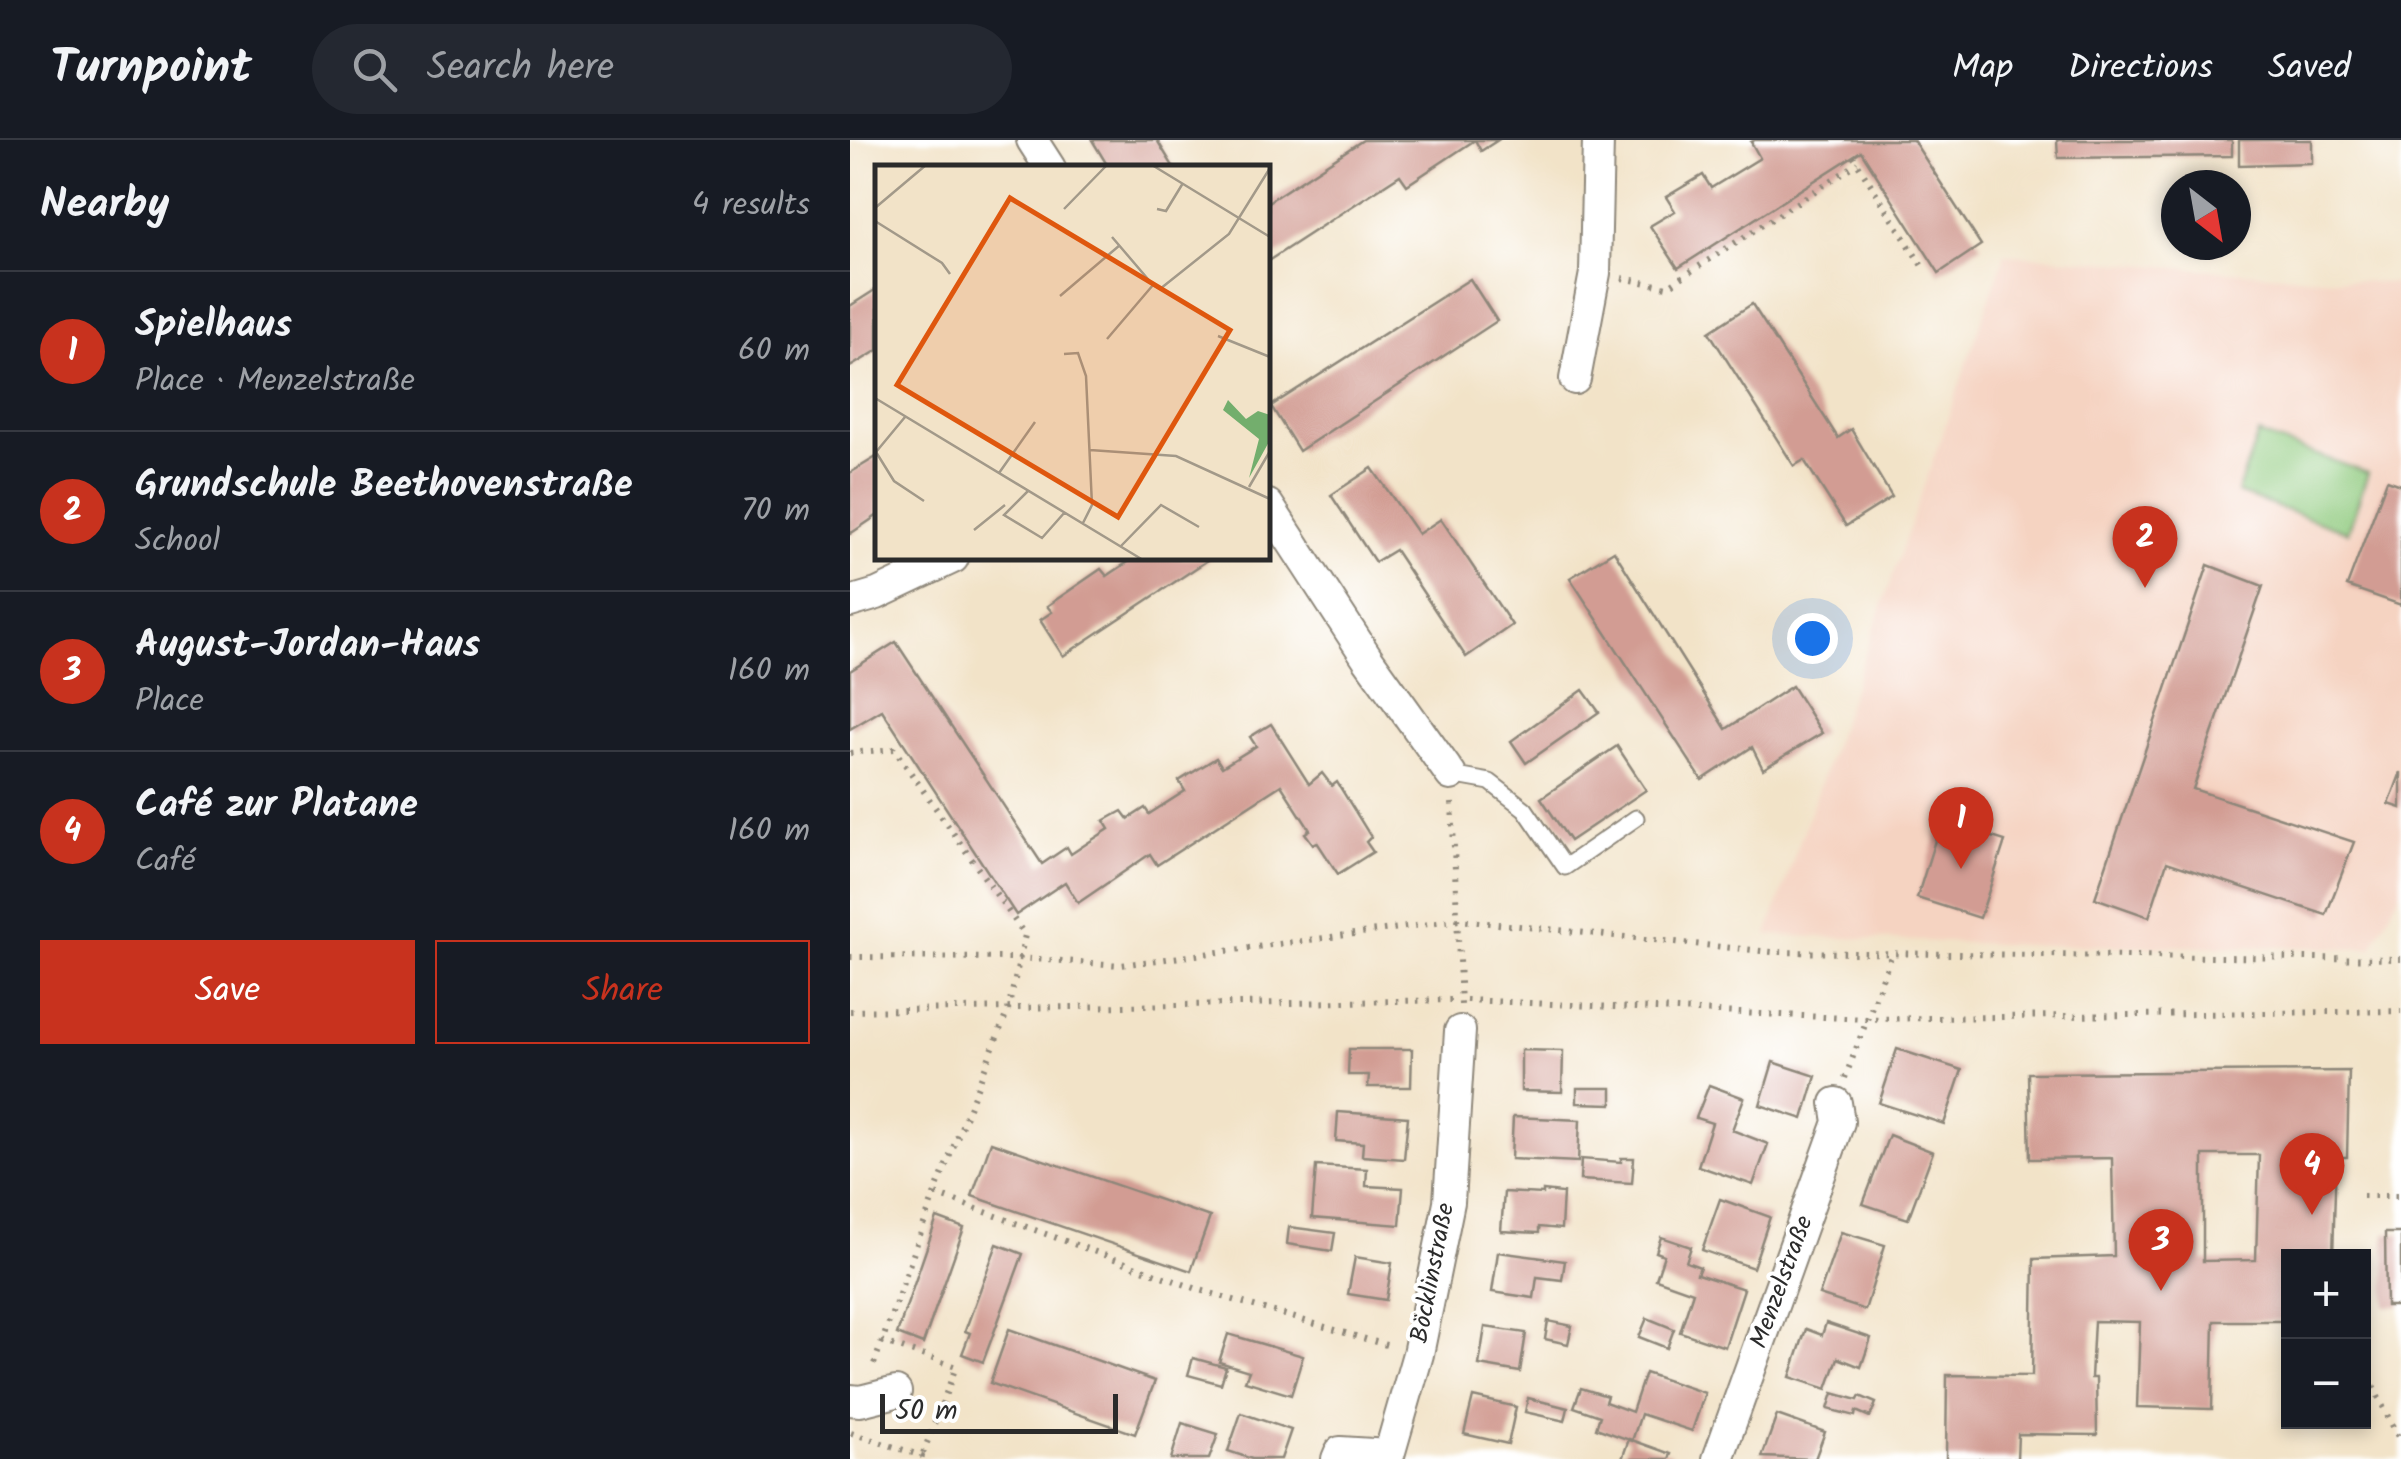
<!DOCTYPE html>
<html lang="en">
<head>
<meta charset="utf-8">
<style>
	:root { --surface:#171b24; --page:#242831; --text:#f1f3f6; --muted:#9ea1a6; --line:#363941; --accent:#c8321e }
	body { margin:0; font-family:Kalam,sans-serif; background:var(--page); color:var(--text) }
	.controls { position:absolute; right:30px; bottom:30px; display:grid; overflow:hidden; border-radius:0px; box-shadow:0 5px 15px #0003 }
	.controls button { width:90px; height:90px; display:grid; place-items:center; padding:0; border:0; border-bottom:2px solid var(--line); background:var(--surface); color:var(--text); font:50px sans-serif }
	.compass { position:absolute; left:1311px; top:30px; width:90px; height:90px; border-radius:50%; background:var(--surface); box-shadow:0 5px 15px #0003; rotate:149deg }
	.scale { position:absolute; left:30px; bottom:25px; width:238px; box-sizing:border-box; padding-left:10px; border:5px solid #2b2b2b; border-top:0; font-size:28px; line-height:35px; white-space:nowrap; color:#2b2b2b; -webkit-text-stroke:8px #fff; paint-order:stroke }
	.you { position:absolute; left:962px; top:498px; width:35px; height:35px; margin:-25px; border:8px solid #fff; border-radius:50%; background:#1a73e8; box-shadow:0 0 0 15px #1a73e833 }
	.badge { display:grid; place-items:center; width:65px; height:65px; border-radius:50%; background:var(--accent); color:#fff; font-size:32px; font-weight:700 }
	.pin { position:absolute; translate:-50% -82px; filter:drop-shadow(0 2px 5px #0008) }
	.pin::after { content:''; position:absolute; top:52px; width:35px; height:30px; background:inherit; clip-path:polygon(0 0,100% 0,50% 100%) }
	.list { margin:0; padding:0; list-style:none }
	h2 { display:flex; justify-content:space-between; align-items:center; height:130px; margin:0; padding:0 40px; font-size:42px }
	h2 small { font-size:32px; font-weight:400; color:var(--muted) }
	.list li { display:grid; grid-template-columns:65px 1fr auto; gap:30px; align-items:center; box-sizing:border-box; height:160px; padding:0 40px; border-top:2px solid var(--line) }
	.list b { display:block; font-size:38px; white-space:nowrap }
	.list p { margin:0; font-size:32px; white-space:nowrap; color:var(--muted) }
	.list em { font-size:32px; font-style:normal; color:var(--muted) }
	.actions { display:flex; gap:20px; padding:30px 40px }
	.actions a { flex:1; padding:22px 0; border:2px solid var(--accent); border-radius:0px; text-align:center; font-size:35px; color:var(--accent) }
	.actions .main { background:var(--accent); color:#fff }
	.icon { flex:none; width:55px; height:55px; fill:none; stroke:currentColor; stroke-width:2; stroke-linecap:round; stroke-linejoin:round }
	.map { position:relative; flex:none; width:1551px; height:1319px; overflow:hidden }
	header { display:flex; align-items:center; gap:60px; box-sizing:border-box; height:140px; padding:0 50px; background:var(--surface); border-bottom:2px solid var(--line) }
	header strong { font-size:48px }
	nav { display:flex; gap:55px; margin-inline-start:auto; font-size:35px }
	.search { width:700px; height:90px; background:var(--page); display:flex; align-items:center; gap:25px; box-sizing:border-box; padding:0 35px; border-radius:55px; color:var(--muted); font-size:38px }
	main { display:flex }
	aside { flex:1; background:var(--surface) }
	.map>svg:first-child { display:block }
	.built { fill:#f5d3c1 }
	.green { fill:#8fca7e; stroke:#5d7a54; stroke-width:2.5 }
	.building { fill:#d29c93; fill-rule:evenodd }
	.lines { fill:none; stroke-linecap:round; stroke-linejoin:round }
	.service-casing { stroke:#8e877a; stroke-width:19 }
	.minor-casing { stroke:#8e877a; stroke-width:34 }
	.path { stroke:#8e877a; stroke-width:6; stroke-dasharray:2.5 8; stroke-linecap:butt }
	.service { stroke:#fff; stroke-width:15 }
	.minor { stroke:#fff; stroke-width:30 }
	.labels { text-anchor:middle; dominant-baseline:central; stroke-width:8; stroke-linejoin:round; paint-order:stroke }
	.street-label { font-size:25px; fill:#2b2b2b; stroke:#fff }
	.inset-road { fill:none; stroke:#a29989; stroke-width:2.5 }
	.view { fill:#df570e; fill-opacity:0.15; stroke:#df570e; stroke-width:5 }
	.inset-edge { fill:none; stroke:#2b2b2b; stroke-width:5 }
</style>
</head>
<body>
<header>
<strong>Turnpoint</strong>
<div class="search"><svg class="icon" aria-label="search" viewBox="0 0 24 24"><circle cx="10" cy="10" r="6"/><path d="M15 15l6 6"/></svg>Search here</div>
<nav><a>Map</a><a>Directions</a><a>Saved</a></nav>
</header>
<main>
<aside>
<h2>Nearby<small>4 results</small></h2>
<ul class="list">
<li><span class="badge">1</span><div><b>Spielhaus</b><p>Place · Menzelstraße</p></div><em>60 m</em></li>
<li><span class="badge">2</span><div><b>Grundschule Beethovenstraße</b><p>School</p></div><em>70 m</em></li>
<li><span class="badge">3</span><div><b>August-Jordan-Haus</b><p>Place</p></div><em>160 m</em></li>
<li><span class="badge">4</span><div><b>Café zur Platane</b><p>Café</p></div><em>160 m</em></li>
</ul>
<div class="actions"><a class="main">Save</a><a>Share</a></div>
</aside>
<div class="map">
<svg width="1551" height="1319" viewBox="0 0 1551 1319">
	<rect width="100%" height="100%" fill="#fff"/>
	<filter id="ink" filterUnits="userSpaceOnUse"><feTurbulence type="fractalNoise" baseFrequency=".01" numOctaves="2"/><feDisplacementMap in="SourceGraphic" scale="20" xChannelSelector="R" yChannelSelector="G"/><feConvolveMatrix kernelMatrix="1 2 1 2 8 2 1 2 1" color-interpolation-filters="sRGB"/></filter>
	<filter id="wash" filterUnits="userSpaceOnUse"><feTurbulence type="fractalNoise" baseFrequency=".0048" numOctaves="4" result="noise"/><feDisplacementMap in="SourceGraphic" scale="40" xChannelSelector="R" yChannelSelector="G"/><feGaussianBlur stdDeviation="2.25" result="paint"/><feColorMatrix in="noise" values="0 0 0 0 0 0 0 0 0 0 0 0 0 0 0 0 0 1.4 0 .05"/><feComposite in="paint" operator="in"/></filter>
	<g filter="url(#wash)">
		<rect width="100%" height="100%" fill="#f2e3c8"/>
		<!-- built -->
		<path class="built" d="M1155,114L1551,144V751L1522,808L1176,805L917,795Z"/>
		<!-- green -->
		<path class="green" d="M1408,294L1518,333L1498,392L1387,353Z"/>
		<g id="blocks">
			<!-- building -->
			<g class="building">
				<path d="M242,0H307L324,28H259Z"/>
				<path d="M513,0H648L631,11L625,0L557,45L550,35L418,121V62Z"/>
				<path d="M905,0H1063L1131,105L1089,133L1011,11L828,128L800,86L825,71L816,57L853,35L861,48L910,18L901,2Z"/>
				<path d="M1207,0H1382V16L1208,18Z"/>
				<path d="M1389,0H1462V23L1389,25Z"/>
				<path d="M620,139L647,181L449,311L421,266Z"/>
				<path d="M28,148V210L0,227V166Z"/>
				<path d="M902,164L988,298L1001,289L1042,357L996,386L954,320L944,326L859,192Z"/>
				<path d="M28,316V375L0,394V333Z"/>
				<path d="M522,328L568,394L591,379L662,485L616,517L545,410L525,422L481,355Z"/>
				<path d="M1537,340L1551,345V465L1497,446Z"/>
				<path d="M764,411L876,589L942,546L972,593L913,629L902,607L852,640L720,438Z"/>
				<path d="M276,418H361L213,516L190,480L202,472L197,466L251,429L257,436L278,422Z"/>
				<path d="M1358,425L1413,446L1343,649L1504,702L1476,775L1317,722L1299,777L1245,758Z"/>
				<path d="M46,502L192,724L217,707L221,714L239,702L259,689L254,681L272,671L278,679L295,668L299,674L335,651L329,641L366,618L372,627L406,606L400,597L421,584L459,644L472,633L482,646L487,642L521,697L516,702L523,712L488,734L467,702L463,704L455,693L460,690L431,645L307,725L300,714L228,763L215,742L166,775L32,570L0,589V531Z"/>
				<path d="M733,550L749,572L676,623L661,601Z"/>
				<path d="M767,606L796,650L720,701L691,658Z"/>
				<path d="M1551,632V668L1539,664Z"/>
				<path d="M1091,681L1155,701L1130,778L1067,758Z"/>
				<path d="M499,909H562L561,947H518L519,935H498Z"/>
				<path d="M1047,909L1112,930L1094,984L1029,963Z"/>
				<path d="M671,910L713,911L712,952L671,951Z"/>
				<path d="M923,922L966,936L953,979L910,965Z"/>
				<path d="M1499,931L1497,1017H1486L1483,1116H1438V1181H1364L1362,1269L1287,1267L1290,1182L1244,1181L1241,1238H1246L1247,1295L1168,1294L1167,1319H1096L1097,1235L1182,1236L1184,1119L1264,1116L1262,1018L1180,1019L1178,933ZM1353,1015H1409L1406,1120L1353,1121Z"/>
				<path d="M859,945L894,958L882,990L918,1004L903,1045L848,1026L862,983L846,978Z"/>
				<path d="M727,948H762V964L727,963Z"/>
				<path d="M488,972L558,977L554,1019L512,1016L513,1003L486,1001Z"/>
				<path d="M663,977L730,980L728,1022L661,1019Z"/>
				<path d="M1039,995L1083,1012L1058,1079L1013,1064Z"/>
				<path d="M141,1002L360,1077L341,1131L122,1056Z"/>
				<path d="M771,1018H784L782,1043L730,1040L731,1019L771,1022Z"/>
				<path d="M466,1026L517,1029L516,1046L553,1048L550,1085L462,1078Z"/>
				<path d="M693,1051L713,1053L711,1089L689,1087V1093L651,1091L654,1052L693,1054Z"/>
				<path d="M870,1059L920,1077L903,1128L852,1110Z"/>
				<path d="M87,1078L114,1088L73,1204L47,1194Z"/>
				<path d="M439,1087L485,1093L482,1111L437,1104Z"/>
				<path d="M991,1092L1035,1105L1015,1170L969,1155Z"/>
				<path d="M1535,1093H1551V1166H1536Z"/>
				<path d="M811,1097L841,1107L836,1122L850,1127L847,1134L894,1149L875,1207L830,1192L843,1152L806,1139L814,1115L806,1112Z"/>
				<path d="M147,1104L173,1114L133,1222L112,1214L120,1193L115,1191Z"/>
				<path d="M648,1112L715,1121L712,1140L687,1137L684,1158L642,1152Z"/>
				<path d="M505,1117L542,1123L536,1160L498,1154Z"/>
				<path d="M797,1178L824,1189L817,1208L789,1197Z"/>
				<path d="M698,1181L722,1186L718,1204L695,1199Z"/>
				<path d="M976,1183L1021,1198L1011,1227L988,1218L977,1249L940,1237L956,1189L972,1195Z"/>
				<path d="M635,1187L676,1193L670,1232L629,1225Z"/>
				<path d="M159,1189L305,1241L285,1294L140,1243Z"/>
				<path d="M378,1194L453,1216L441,1255L395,1241L399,1231L369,1222Z"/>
				<path d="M343,1218L376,1227L371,1244L338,1235Z"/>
				<path d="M795,1233L855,1253L842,1291L791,1274L782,1301L746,1288L750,1276L724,1267L731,1248L757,1256L755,1262L782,1272Z"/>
				<path d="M983,1253L1008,1260L1010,1256L1026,1263L1020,1277L1006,1271L1005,1276L978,1269Z"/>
				<path d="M623,1257L666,1267L658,1304L614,1294Z"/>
				<path d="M678,1258L718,1268L715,1281L675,1272Z"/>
				<path d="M391,1273L441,1290L431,1319H402L378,1311Z"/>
				<path d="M927,1275L975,1292L965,1319L912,1317Z"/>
				<path d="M332,1283L368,1294L359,1319H321Z"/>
				<path d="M779,1299L821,1314L819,1319H772Z"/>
			</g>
		</g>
	</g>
	<g filter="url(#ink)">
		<use href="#blocks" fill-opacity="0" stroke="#8e877a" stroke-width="2.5"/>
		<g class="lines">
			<!-- service casing -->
			<g class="service-casing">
				<path id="service" d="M601,635L640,642L675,669L715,727L786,678"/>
			</g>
			<!-- minor casing -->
			<g class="minor-casing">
				<g id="minor">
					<path d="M182,0L200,28"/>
					<path d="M725,239L745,133L748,0"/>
					<path d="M418,365L518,519L601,635"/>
					<path d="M0,462L27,454L103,418"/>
					<path d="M0,1260L10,1261L46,1252"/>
					<path d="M487,1319L490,1312L539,1315L568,1214L599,1062L610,891"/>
					<path d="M868,1319L989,982L986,963"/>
				</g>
			</g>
			<!-- path -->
			<g class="path">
				<path d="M1003,16L1072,126"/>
				<path d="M772,138L817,147L1008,23"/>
				<path d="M0,613L44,609L175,795L158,870L85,1053L23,1227"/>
				<path d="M602,663L611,865"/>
				<path d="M0,817L168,818L271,825L609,780L922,812L1551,819"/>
				<path d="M616,860L1016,879L1551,871"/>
				<path d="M0,871L604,860"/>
				<path d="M995,938L1041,816"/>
				<path d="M86,1054L350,1150L543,1207"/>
				<path d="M1513,1056H1551"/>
				<path d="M32,1201L106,1227L72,1316"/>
				<path d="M1514,1228L1551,1303"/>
				<path d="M1,1293L72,1316L71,1319"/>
			</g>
			<!-- service -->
			<use href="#service" class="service"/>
			<!-- minor -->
			<use href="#minor" class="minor"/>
		</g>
	</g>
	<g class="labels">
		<!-- street labels -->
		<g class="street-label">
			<text transform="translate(583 1133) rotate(-79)">Böcklinstraße</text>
			<text transform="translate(932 1142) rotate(-70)">Menzelstraße</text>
		</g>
	</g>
	<!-- overview -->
	<g transform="translate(25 25)">
		<rect width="395" height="395" fill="#f2e3c8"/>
		<path d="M353,235L371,254L383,246L395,250V275L374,313L384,274L348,245Z" fill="#73ae6d"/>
		<path class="inset-road" d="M277,0L395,72M0,43L51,0M189,44L232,0M282,44L291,46L308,18M0,56L67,98L75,109M237,72L278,120M185,131L245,80M343,171L395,192M232,174L278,120L285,124L354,69L395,3M189,189L203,188L211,211L217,340L208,358M0,233L268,395M215,285L301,291L395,334M1,287L19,316L49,336M1,287L30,252M124,308L160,257M374,322L395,286M153,326L129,350L167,373L190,347M99,365L130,340M246,381L286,340L324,362"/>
		<path class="view" d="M135,33L355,165L243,352L22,220Z"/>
		<rect width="395" height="395" class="inset-edge"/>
	</g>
</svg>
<div class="controls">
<button>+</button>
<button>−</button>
</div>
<svg class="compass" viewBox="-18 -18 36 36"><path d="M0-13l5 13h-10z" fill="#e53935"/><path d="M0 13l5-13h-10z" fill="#9ea1a6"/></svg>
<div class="scale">50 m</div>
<div class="you"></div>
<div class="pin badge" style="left:1111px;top:729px">1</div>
<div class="pin badge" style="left:1295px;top:448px">2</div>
<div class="pin badge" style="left:1311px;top:1151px">3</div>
<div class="pin badge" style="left:1462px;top:1075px">4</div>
</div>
</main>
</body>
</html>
